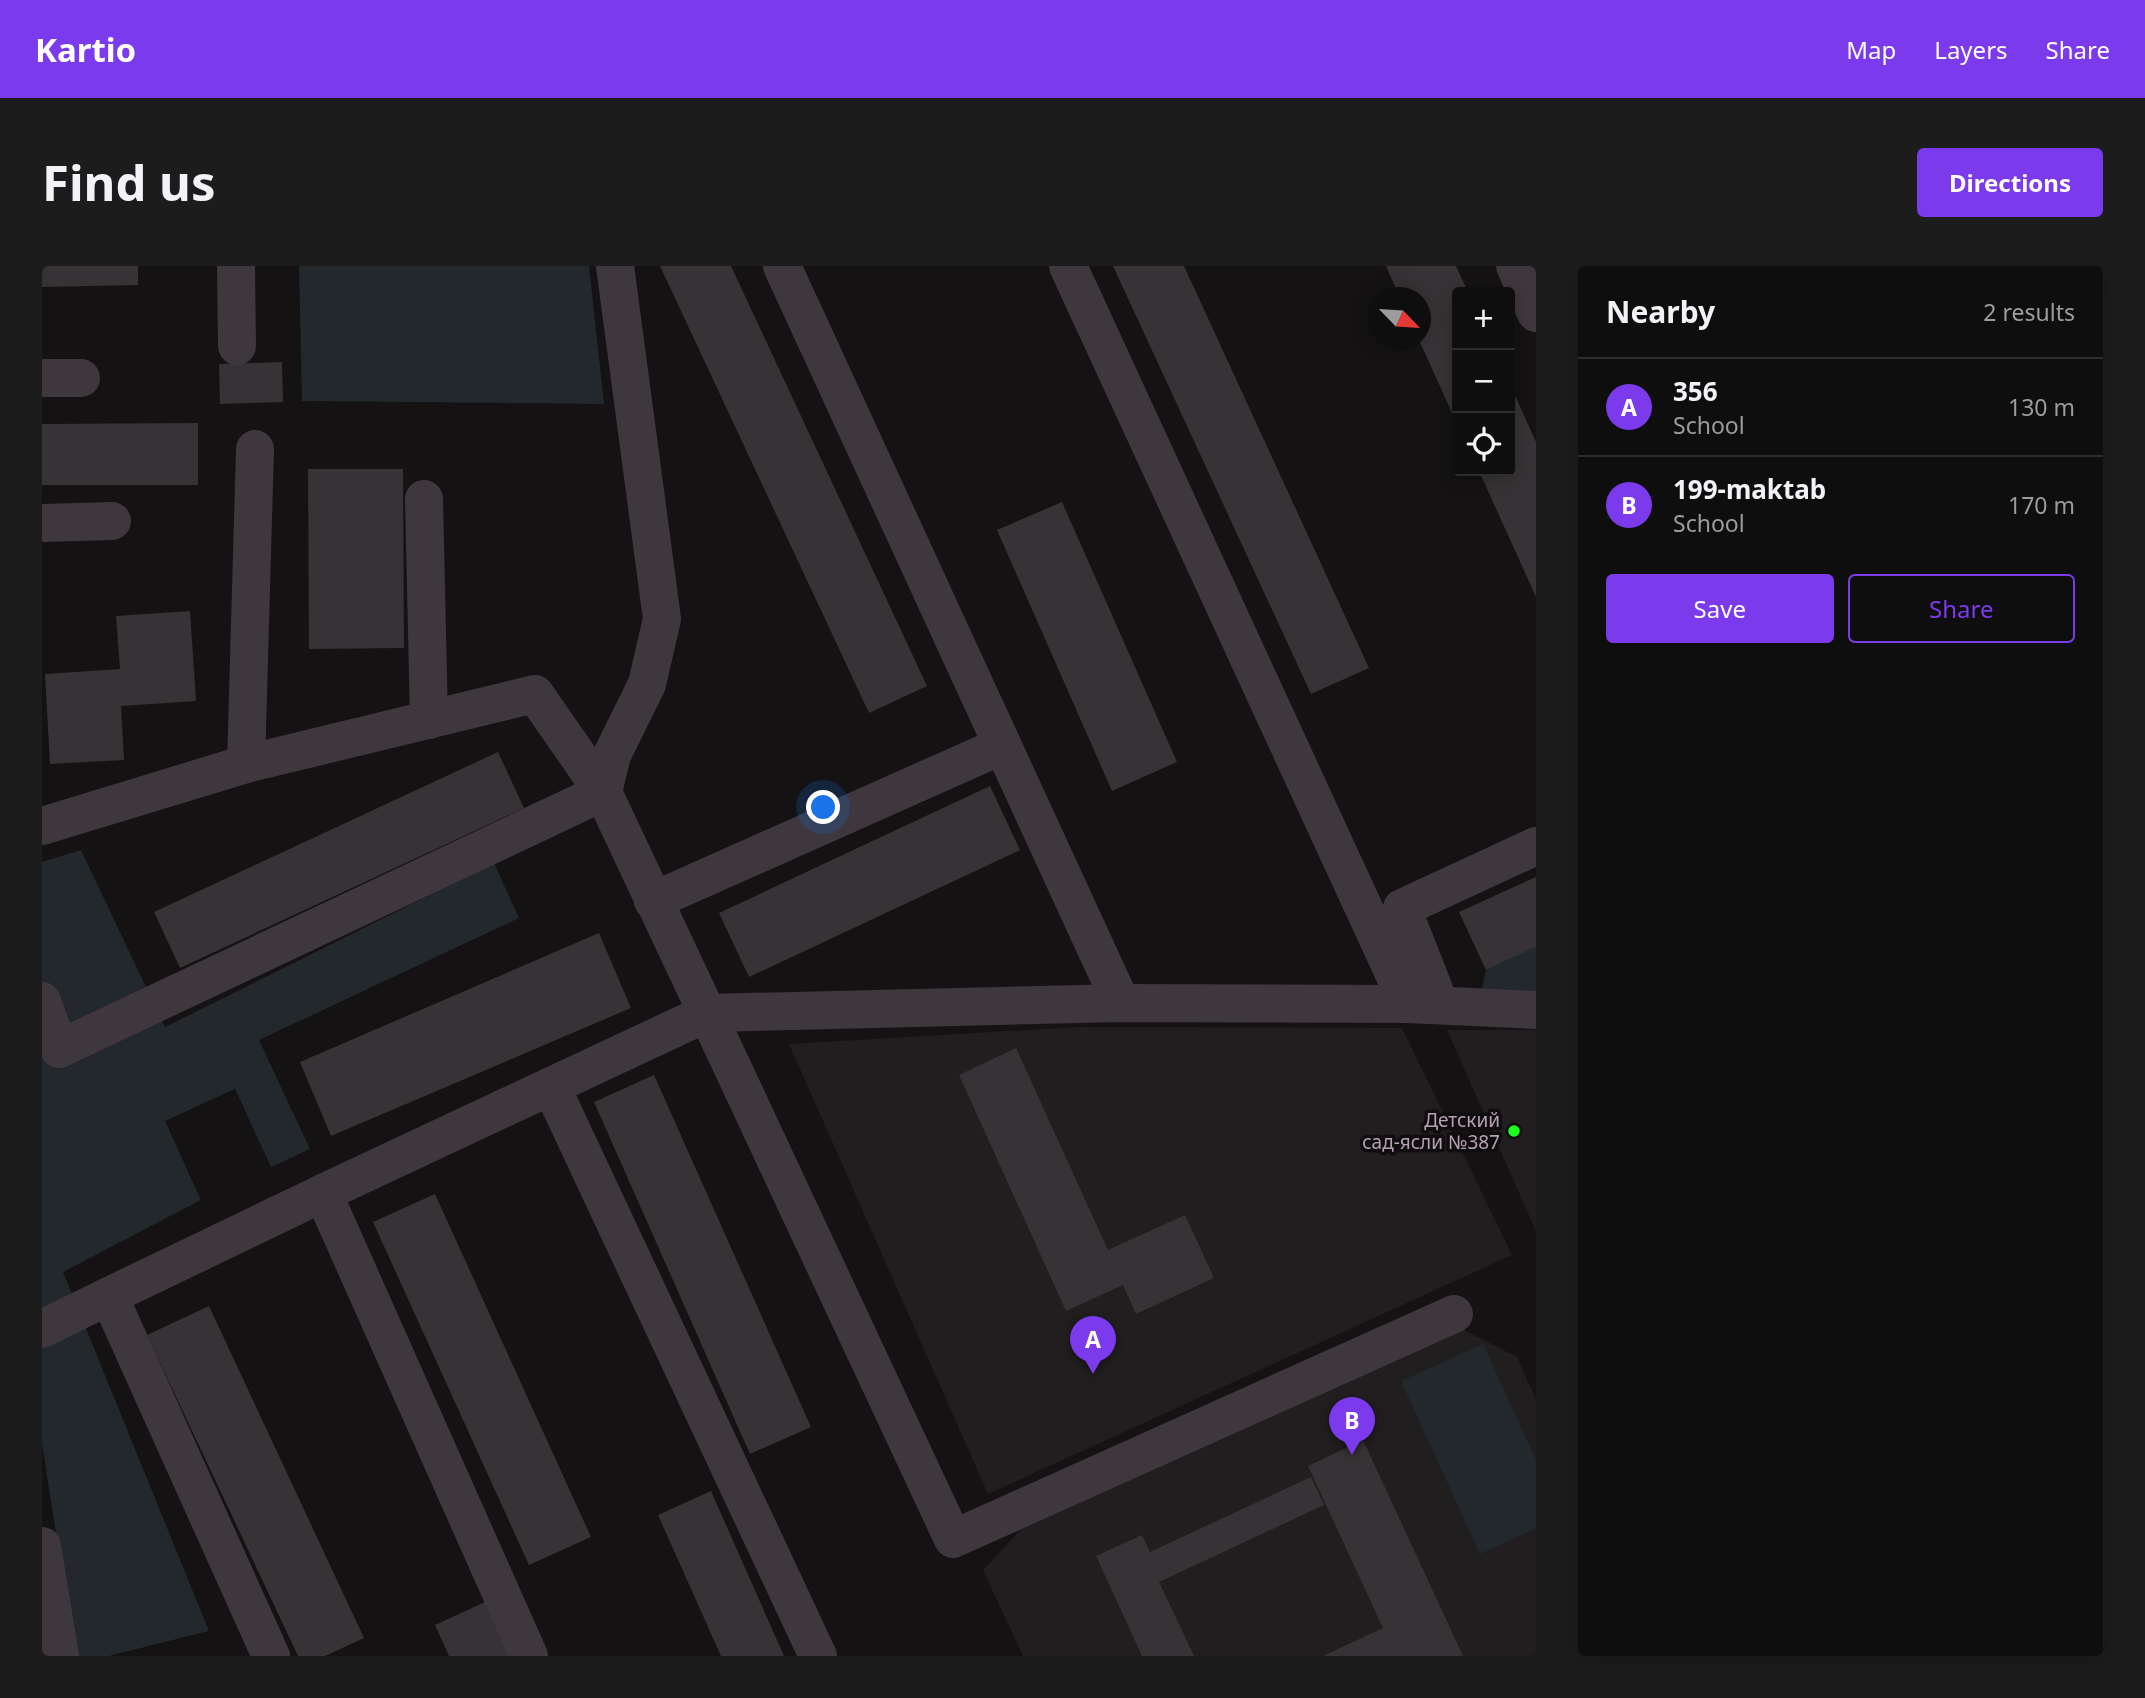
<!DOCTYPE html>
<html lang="en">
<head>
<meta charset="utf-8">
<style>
	:root { --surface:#0f0e0e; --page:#1d1c1c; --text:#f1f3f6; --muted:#9b9c9e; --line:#2f2e2e; --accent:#7c3aed }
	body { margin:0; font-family:"Noto Sans",sans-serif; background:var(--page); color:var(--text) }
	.controls { position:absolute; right:21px; top:21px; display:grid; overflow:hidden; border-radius:7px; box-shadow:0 4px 18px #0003 }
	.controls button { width:63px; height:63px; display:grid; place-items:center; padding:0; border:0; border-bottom:2px solid var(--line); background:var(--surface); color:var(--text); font:35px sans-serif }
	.compass { position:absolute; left:1326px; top:21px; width:63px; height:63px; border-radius:50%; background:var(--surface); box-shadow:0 4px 18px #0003; rotate:115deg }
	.you { position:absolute; left:782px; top:542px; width:24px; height:24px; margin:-18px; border:5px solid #fff; border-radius:50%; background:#1a73e8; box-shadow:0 0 0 10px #1a73e833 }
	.badge { display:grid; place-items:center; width:46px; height:46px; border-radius:50%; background:var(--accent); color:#fff; font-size:23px; font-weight:700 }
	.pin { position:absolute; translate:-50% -58px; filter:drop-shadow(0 2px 4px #0008) }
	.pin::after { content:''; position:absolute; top:37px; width:24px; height:21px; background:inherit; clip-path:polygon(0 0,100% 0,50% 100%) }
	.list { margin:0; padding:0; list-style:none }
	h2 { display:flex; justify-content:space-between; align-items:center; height:91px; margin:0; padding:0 28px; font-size:30px }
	h2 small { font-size:23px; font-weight:400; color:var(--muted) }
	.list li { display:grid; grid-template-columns:46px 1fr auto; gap:21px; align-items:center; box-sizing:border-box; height:98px; padding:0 28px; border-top:2px solid var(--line) }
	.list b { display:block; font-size:26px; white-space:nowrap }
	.list p { margin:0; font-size:23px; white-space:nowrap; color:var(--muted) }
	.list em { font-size:23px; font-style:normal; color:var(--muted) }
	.actions { display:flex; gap:14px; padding:21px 28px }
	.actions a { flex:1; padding:16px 0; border:2px solid var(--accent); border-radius:7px; text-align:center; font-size:24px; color:var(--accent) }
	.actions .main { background:var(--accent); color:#fff }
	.icon { flex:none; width:38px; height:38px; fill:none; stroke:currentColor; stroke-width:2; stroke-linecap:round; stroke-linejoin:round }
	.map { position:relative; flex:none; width:1494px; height:1390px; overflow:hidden; border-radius:7px }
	header { display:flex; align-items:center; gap:42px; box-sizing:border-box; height:98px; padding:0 35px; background:var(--accent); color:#fff }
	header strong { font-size:33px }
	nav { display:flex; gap:38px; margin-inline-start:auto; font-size:24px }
	.intro { display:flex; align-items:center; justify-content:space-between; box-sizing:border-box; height:168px; padding:0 42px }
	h1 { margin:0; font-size:49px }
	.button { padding:18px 32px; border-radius:7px; background:var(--accent); color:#fff; font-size:24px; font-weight:700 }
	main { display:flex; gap:42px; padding:0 42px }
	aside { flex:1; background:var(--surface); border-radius:7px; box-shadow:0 4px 18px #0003 }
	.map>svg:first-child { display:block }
	.built { fill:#211e20 }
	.green { fill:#22282c }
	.building { fill:#363235 }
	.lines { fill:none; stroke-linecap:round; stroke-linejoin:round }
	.minor { stroke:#3e373d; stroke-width:38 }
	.poi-dot { fill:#1fff21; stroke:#0f0d0e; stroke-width:2.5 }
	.labels { text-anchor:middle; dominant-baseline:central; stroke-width:7; stroke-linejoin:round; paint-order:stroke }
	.poi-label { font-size:19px; fill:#b6a2b5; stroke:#0f0d0e; text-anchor:end }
</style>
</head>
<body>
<header>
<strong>Kartio</strong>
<nav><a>Map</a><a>Layers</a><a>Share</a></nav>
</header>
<div class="intro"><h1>Find us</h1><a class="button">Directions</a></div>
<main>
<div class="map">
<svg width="1494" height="1390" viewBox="0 0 1494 1390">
	<rect width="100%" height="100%" fill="#141213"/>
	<!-- built -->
	<g class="built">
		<path d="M1036,761L1360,762L1470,989L946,1228L747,778Z"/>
		<path d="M1405,764H1494V965Z"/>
		<path d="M1420,1063L1475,1091L1494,1133V1390H981L941,1304L996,1245Z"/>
	</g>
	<!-- green -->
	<g class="green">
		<path d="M257,0H547L562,138L260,135Z"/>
		<path d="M39,584L123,761L452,597L477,652L217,774L268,883L229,901L193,823L123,855L159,934L21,1006L167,1365L67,1390H33L0,1177V596Z"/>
		<path d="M1494,681V730H1438L1444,704Z"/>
		<path d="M1441,1078L1494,1194V1262L1438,1288L1359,1115Z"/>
	</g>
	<!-- building -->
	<g class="building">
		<path d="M0,0H96V19L0,21Z"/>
		<path d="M618,0H689L885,420L827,447Z"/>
		<path d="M1071,0H1142L1327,402L1269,428Z"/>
		<path d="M1344,0H1414L1426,26H1415V158L1377,74L1378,32H1358Z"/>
		<path d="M240,96L241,136L178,138L177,98Z"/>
		<path d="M1468,118L1494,176V331L1437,205H1468Z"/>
		<path d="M156,157V219H0V158Z"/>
		<path d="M266,203H361L362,382L267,383Z"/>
		<path d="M1020,236L1135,496L1070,525L955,264Z"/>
		<path d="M148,345L154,435L79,440L82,494L8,498L3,408L78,403L74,350Z"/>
		<path d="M456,486L482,542L138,702L112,646Z"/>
		<path d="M948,520L978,584L707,711L677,647Z"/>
		<path d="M1494,611V681L1444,704L1417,646Z"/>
		<path d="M557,667L589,742L289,870L258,796Z"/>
		<path d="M974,782L1066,984L1143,949L1172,1012L1094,1048L1081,1019L1024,1045L917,809Z"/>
		<path d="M612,809L769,1161L708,1188L552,836Z"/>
		<path d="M393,928L549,1271L487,1299L331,956Z"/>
		<path d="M167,1040L322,1372L283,1390H256L105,1069Z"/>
		<path d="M1321,1174L1421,1390H1281L1341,1362L1266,1200Z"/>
		<path d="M1269,1211L1282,1239L1117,1316L1152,1390H1100L1054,1290L1100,1269L1108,1286Z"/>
		<path d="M669,1225L742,1390H679L616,1249Z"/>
		<path d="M443,1336L467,1390H407L393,1359Z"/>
	</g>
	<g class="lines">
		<!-- minor -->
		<g class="minor">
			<path d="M194,0L195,80"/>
			<path d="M740,0L1079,737"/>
			<path d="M1026,0L1366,738"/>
			<path d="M1473,0L1494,47"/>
			<path d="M0,112H39"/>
			<path d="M382,233L387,454"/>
			<path d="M0,257L70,255"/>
			<path d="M204,498L213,183"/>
			<path d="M0,560L204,498L493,428L561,526L665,747L281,927L487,1390"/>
			<path d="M611,635L959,480"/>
			<path d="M0,735L17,783L561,526L570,489L605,418L620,353L573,0"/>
			<path d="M1398,739L1360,642L1494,580"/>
			<path d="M509,820L776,1390"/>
			<path d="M1412,1048L911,1273L665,747L1079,737L1366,738L1494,744"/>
			<path d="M0,1063L67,1030"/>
			<path d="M0,1280L18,1390"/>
			<path d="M229,1390L67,1030L281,927"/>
		</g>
	</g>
	<!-- markers -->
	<circle class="poi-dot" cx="1472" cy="865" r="7"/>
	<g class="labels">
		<!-- poi labels -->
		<g class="poi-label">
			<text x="1458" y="854">Детский<tspan x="1458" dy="22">сад-ясли №387</tspan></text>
		</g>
	</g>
</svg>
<div class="controls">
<button>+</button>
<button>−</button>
<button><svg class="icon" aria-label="locate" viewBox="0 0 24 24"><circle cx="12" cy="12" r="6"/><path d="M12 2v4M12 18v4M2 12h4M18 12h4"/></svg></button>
</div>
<svg class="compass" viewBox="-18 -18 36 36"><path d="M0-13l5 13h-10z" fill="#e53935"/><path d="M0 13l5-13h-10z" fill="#9b9c9e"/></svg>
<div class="you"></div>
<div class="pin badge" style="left:1051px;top:1108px">A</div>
<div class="pin badge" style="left:1310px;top:1189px">B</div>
</div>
<aside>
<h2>Nearby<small>2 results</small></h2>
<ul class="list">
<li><span class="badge">A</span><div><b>356</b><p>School</p></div><em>130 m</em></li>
<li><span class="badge">B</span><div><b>199-maktab</b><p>School</p></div><em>170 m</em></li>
</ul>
<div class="actions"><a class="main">Save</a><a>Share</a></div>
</aside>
</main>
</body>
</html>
